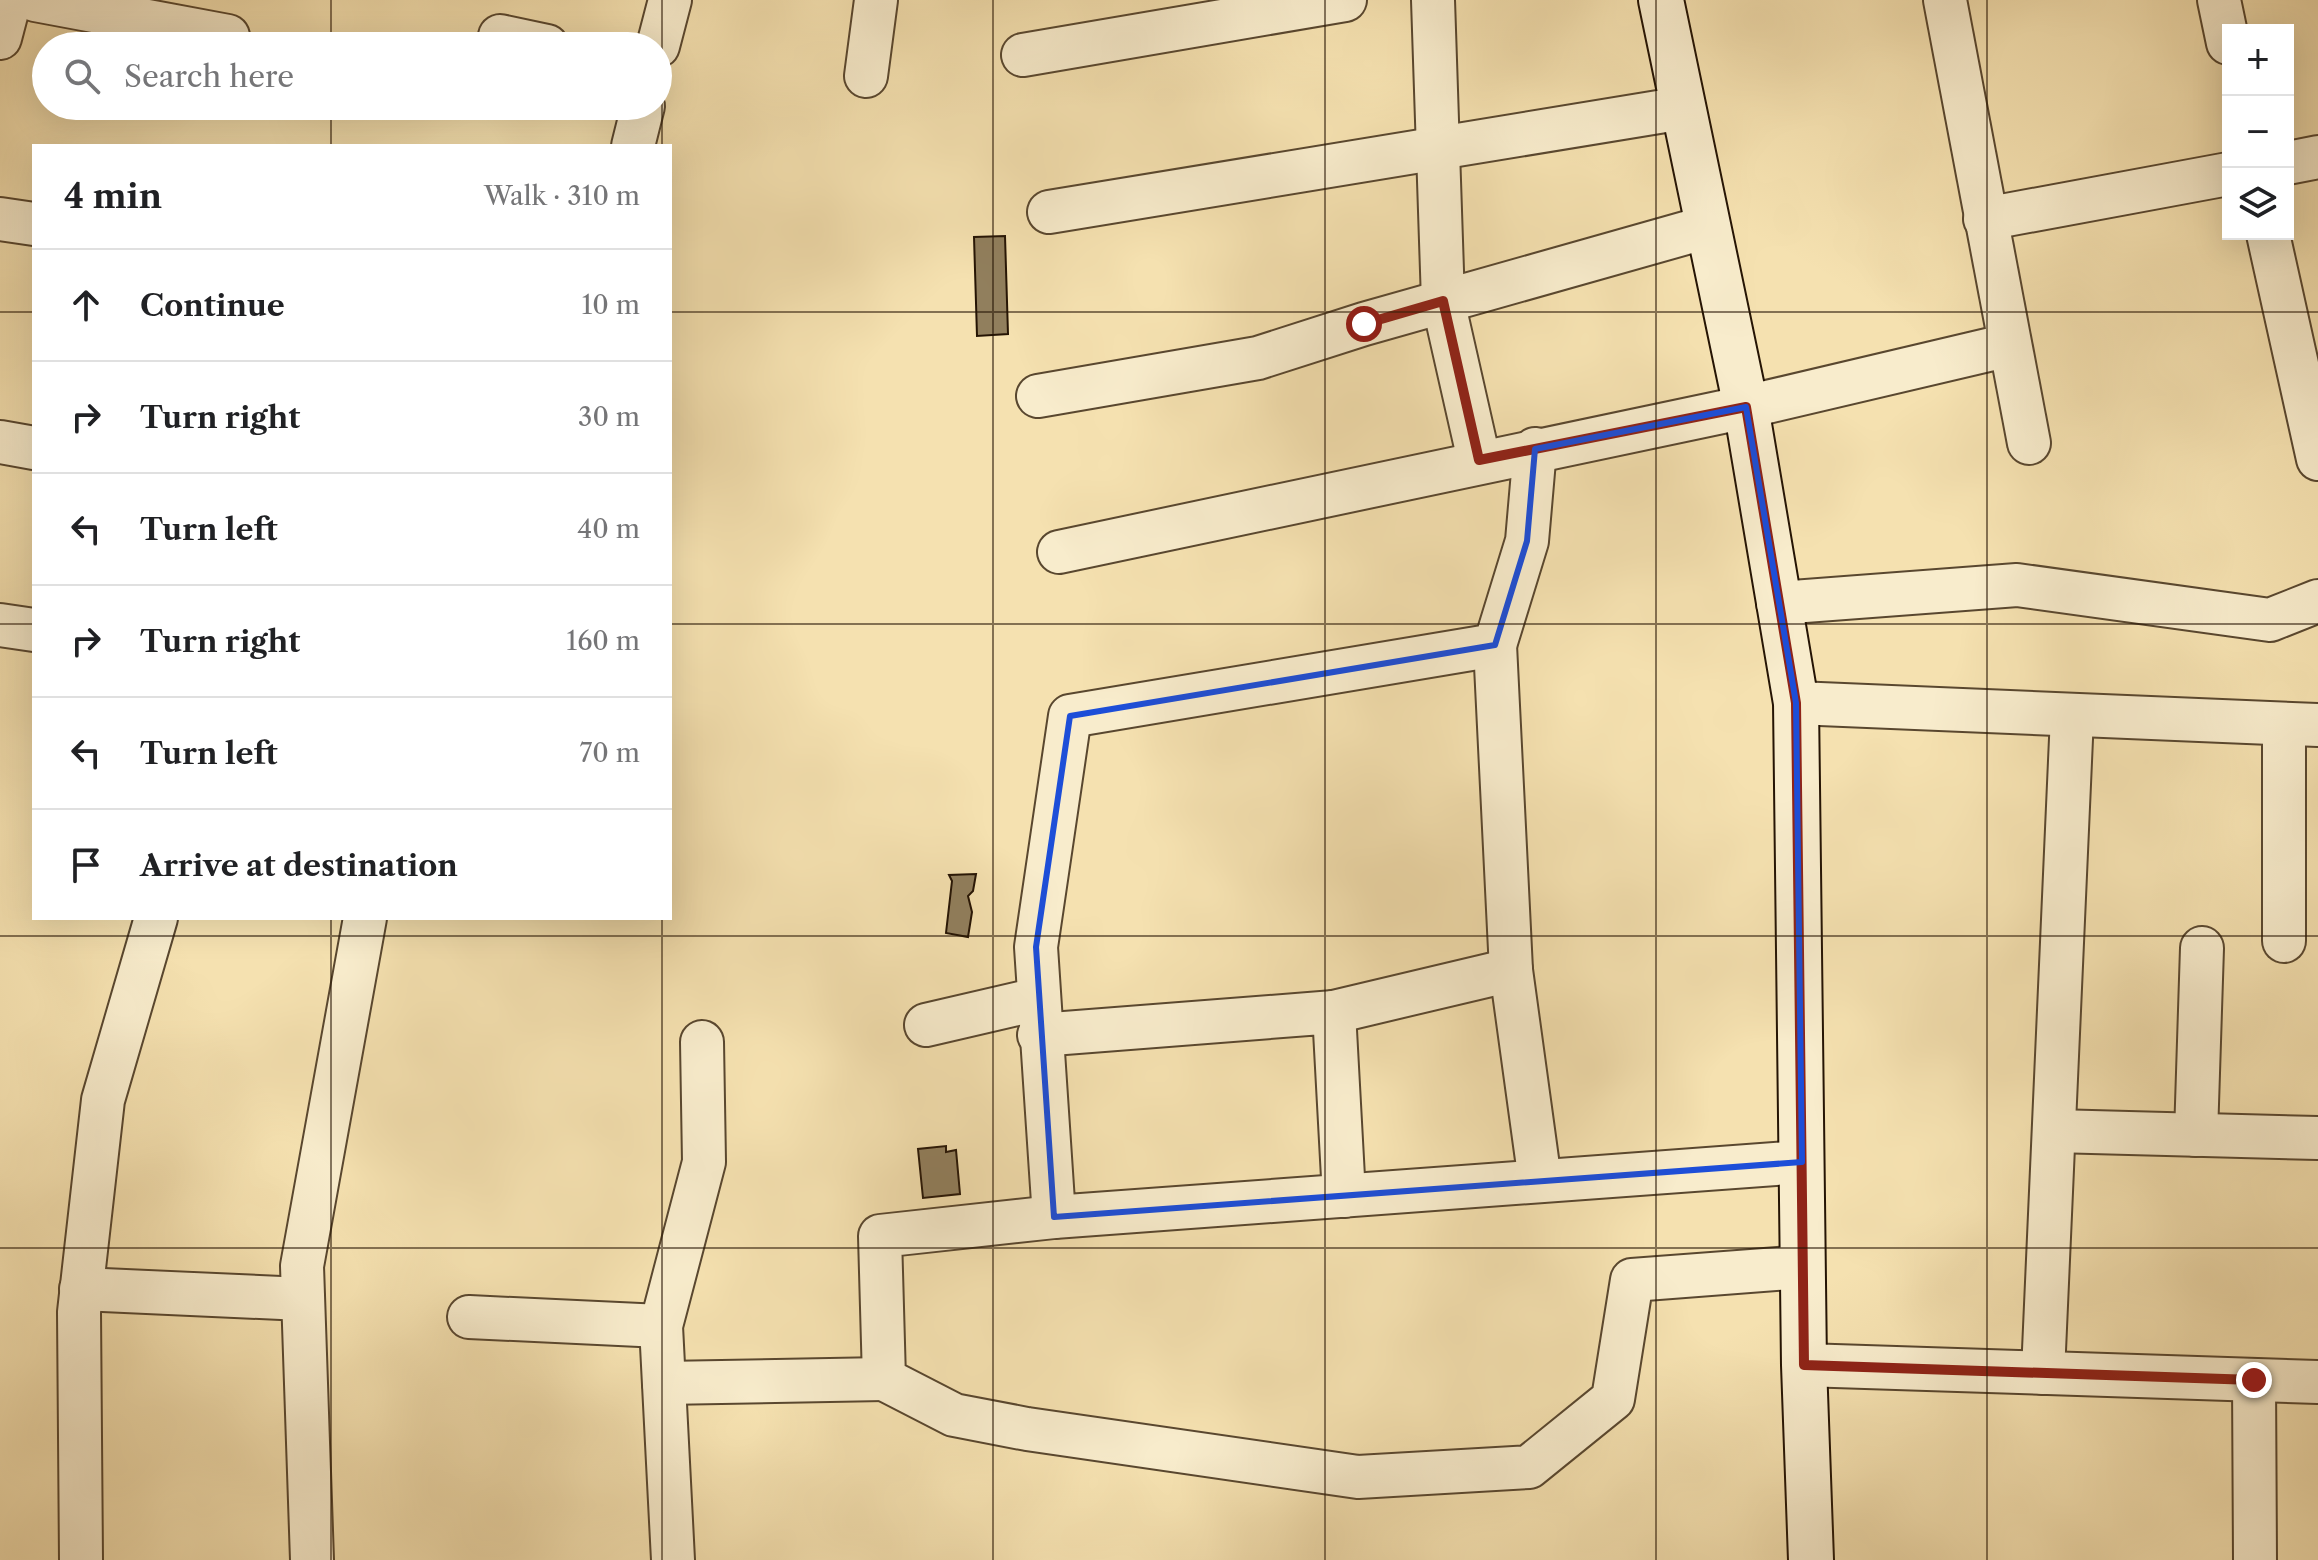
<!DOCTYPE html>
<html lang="en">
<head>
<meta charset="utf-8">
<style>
	:root { --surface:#fff; --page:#f6f6f6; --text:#202124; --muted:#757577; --line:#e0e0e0 }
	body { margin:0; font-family:"Libre Caslon Text",serif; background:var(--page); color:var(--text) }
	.controls { position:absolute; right:24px; top:24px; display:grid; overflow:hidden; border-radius:0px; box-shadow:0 8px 32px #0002 }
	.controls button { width:72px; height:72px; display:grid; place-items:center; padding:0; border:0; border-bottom:2px solid var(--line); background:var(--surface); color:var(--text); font:40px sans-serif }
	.stop { position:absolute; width:24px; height:24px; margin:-18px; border:6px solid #8f2418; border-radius:50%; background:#fff }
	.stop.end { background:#8f2418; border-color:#fff; box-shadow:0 2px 8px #0008 }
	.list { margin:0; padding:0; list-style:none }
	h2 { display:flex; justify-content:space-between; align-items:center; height:104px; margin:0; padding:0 32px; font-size:34px }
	h2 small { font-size:26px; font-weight:400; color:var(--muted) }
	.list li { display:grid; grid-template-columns:52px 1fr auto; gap:24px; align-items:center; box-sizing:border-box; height:112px; padding:0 32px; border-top:2px solid var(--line) }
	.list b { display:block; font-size:30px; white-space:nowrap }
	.list em { font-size:26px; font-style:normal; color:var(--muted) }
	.icon { flex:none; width:44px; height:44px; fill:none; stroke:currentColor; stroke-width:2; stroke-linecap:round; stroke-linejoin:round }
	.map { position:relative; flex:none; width:2318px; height:1560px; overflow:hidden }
	.search { position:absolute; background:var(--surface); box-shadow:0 8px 32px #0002; left:32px; top:32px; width:640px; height:88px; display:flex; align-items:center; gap:20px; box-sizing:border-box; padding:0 28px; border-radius:44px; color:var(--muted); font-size:30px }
	.panel { position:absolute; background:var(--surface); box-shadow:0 8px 32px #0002; left:32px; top:144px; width:640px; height:776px; border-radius:0px }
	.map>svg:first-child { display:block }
	.building { fill:#917f5d; stroke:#251404; stroke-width:2 }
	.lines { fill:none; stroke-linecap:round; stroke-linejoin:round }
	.street-casing { stroke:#59472f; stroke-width:46 }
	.secondary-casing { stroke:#251404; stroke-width:48 }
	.street { stroke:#f8eccc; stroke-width:42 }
	.secondary { stroke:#f8eccc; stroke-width:44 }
	.route { stroke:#8f2418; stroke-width:10 }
	.marked { fill:none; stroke:#1d4ed8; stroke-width:6; stroke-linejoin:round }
	.grid { fill:none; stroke:#251404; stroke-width:2; stroke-opacity:0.55 }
</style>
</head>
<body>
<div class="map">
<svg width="2318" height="1560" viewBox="0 0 2318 1560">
	<rect width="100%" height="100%" fill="#f5e1b0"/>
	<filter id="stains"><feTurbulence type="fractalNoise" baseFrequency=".0025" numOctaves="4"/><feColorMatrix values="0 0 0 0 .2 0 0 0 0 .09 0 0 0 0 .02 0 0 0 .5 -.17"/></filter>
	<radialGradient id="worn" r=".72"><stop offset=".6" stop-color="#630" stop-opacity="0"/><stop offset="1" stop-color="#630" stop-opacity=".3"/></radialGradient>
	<!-- building -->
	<g class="building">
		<path d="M1005,236L1008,334L977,336L974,237Z"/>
		<path d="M976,874L973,891L968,896L972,912L968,937L946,933L952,881L949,875Z"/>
		<path d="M946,1146V1152L956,1150L960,1194L923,1198L918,1149Z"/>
	</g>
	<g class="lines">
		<!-- street casing -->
		<g class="street-casing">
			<g id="street">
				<path d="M35,0L228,36"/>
				<path d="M1433,0L1443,301L1479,460"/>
				<path d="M1945,0L2029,443"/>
				<path d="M2219,0L2228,43"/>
				<path d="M500,36L547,46"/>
				<path d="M0,38L10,0"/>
				<path d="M658,46L670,0"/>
				<path d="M1023,55L1345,0"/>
				<path d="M866,76L876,0"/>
				<path d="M633,146L643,106"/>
				<path d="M2288,163L2318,157"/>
				<path d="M1049,212L1683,108"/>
				<path d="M0,219L34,224"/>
				<path d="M1985,219L2228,174"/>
				<path d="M2268,234L2318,459"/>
				<path d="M1038,396L1258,358L1364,324L1707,227"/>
				<path d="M0,442L34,448"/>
				<path d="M1535,449L1527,541L1495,645L1070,716L1036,947L1054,1217L1802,1162"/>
				<path d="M1059,552L1746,407L2009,345"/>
				<path d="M1778,603L2017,585L2270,620L2318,601"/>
				<path d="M0,625L34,630"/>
				<path d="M1495,645L1511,970L1540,1181"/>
				<path d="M1796,703L2318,725"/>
				<path d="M2284,724V941"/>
				<path d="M1334,1012L1511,970"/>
				<path d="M926,1025L1038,999"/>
				<path d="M1039,1035L1334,1012L1344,1196"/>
				<path d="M2054,1131L2318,1138"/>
				<path d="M2196,1135L2202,948"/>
				<path d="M1054,1217L880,1236L884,1379L954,1415L1027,1429L1358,1477L1529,1467L1613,1399L1632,1280L1803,1267"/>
				<path d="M81,1289L303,1299"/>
				<path d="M469,1317L661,1326"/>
				<path d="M1804,1365L2318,1382"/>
				<path d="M2043,1373L2072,716"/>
				<path d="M2254,1380L2255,1560"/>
				<path d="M664,1383L884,1379"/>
				<path d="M81,1560L79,1312L103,1100L156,918"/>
				<path d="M312,1560L302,1266L365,918"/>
				<path d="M673,1560L661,1326L704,1162L702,1042"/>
			</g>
		</g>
		<!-- secondary casing -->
		<g class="secondary-casing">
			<path id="secondary" d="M1661,0L1746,407L1796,703L1804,1365L1811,1560"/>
		</g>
		<!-- street -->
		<use href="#street" class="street"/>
		<!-- secondary -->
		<use href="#secondary" class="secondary"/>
	</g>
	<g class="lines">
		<!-- route -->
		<path class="route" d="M1364,324L1443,301L1479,460L1746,407L1796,703L1804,1365L2254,1380"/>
	</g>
	<!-- marked area -->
	<path class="marked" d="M1746,407L1796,703L1802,1162L1054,1217L1036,947L1070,716L1495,645L1527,541L1535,449Z"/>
	<!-- grid -->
	<path class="grid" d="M331,0V46M662,0V146M993,0V1560M1325,0V1560M1656,0V1560M1987,0V1560M331,106V146M0,312H34M670,312H2318M0,624H34M670,624H2318M331,918V1560M662,918V1560M0,936H2318M0,1248H2318"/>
	<rect width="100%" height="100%" filter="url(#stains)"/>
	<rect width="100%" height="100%" fill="url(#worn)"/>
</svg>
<div class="controls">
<button>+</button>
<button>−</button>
<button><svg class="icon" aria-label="layers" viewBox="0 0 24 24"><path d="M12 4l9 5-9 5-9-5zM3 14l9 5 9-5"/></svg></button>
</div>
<div class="stop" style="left:1364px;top:324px"></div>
<div class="stop end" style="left:2254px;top:1380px"></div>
<div class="search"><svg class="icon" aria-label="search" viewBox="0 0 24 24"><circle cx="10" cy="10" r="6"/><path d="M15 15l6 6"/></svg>Search here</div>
<section class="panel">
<h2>4 min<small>Walk · 310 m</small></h2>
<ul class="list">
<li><svg class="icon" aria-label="ahead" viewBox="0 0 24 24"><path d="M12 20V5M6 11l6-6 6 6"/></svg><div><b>Continue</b></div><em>10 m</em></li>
<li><svg class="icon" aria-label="right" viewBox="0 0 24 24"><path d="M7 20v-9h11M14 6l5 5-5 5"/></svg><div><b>Turn right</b></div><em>30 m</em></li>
<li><svg class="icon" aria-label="left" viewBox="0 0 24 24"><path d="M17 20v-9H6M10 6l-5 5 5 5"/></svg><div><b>Turn left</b></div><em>40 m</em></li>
<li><svg class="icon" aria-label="right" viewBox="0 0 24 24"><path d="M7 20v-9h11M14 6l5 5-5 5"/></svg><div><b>Turn right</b></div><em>160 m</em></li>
<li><svg class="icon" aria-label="left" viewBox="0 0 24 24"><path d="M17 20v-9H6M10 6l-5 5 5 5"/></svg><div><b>Turn left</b></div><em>70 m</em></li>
<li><svg class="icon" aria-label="arrive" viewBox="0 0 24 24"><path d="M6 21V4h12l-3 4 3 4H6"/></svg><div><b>Arrive at destination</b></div></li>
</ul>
</section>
</div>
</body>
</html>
